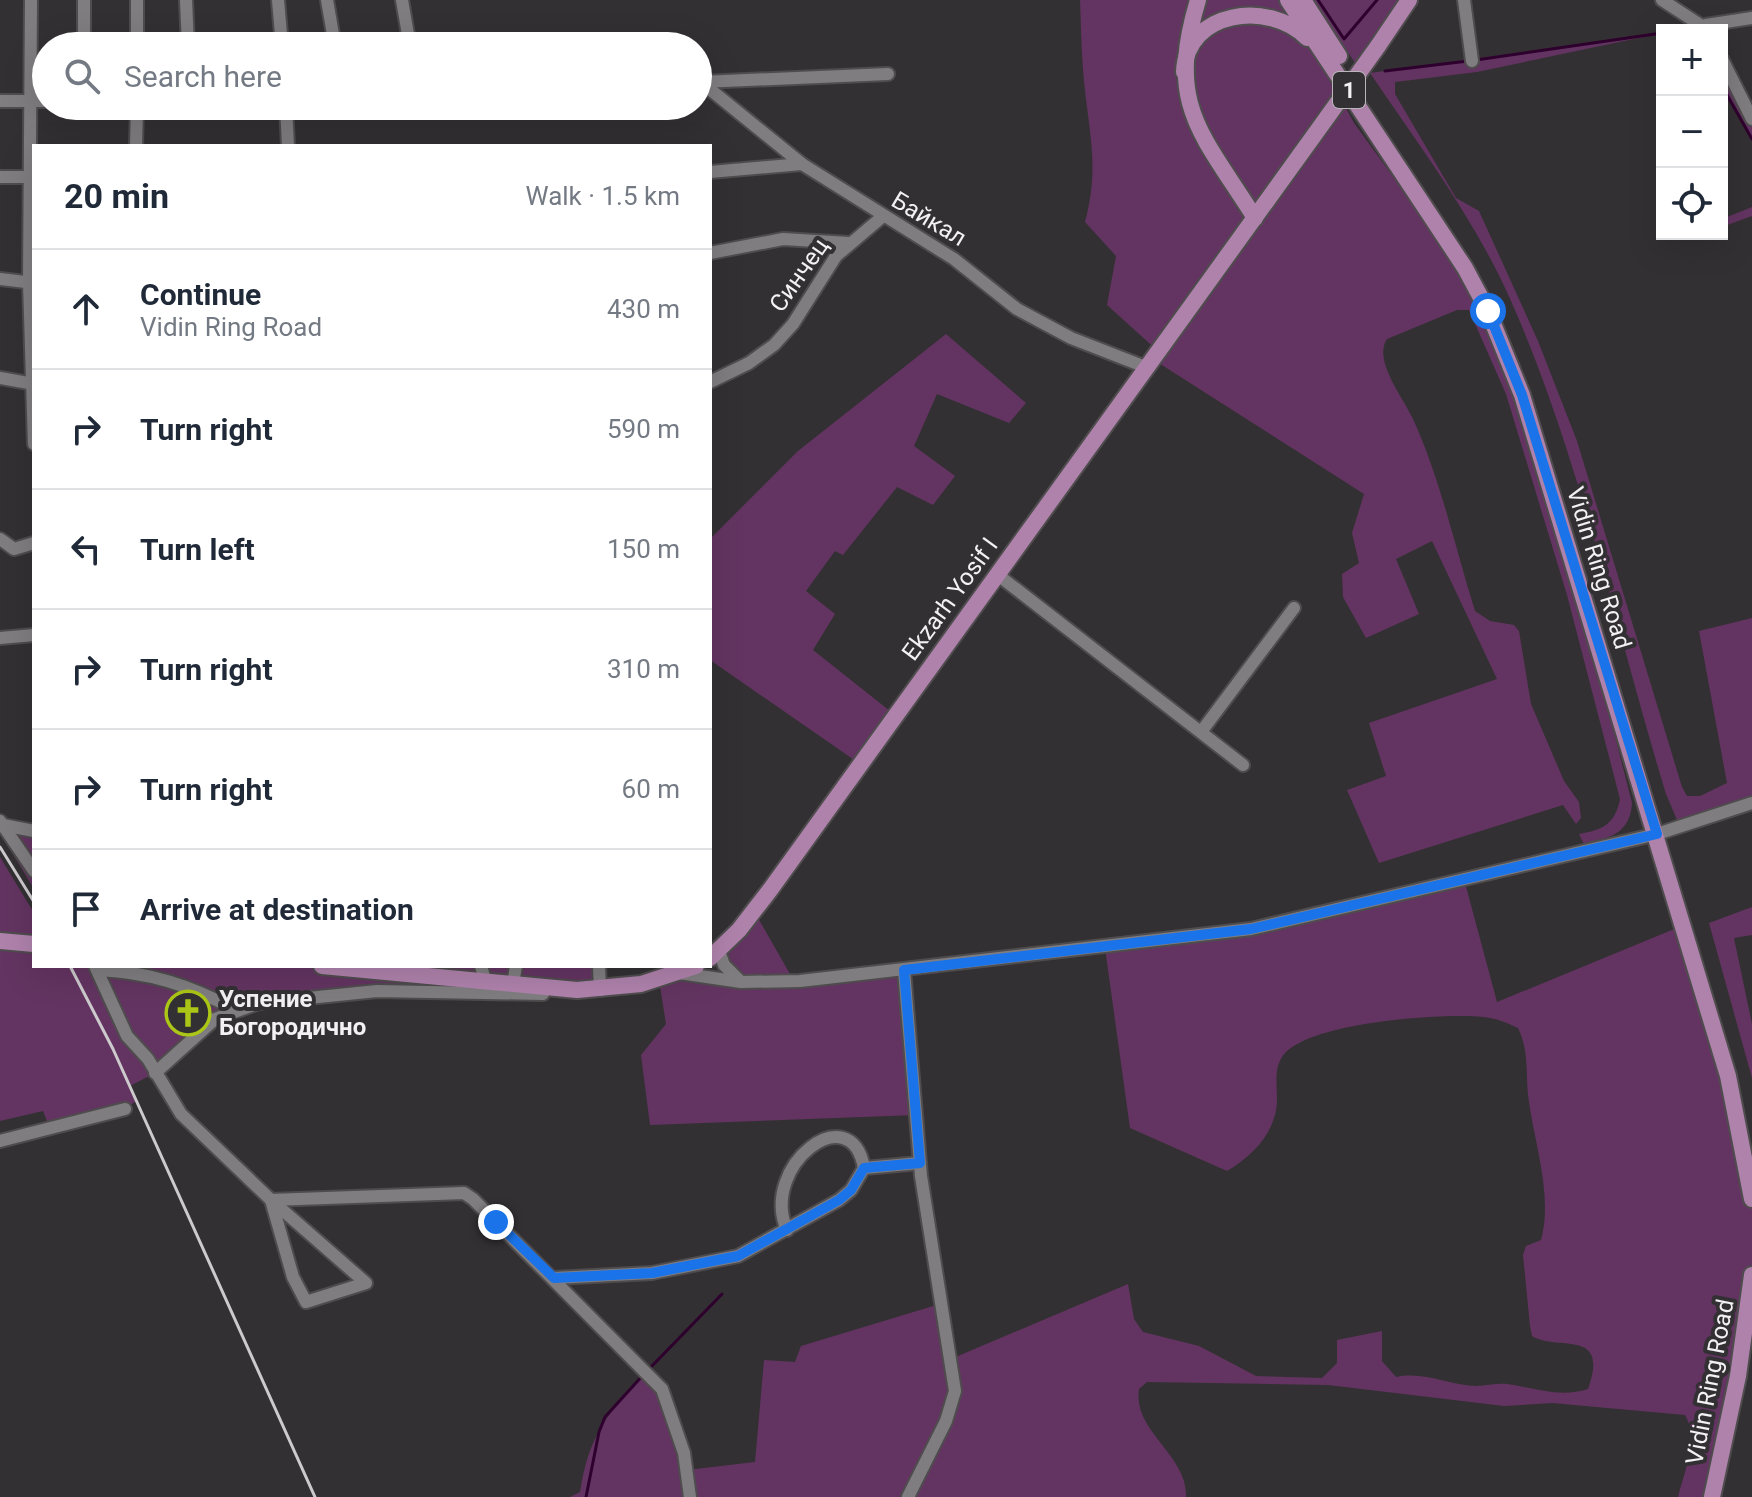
<!DOCTYPE html>
<html lang="en">
<head>
<meta charset="utf-8">
<style>
	:root { --surface:#fff; --page:#f2f2f3; --text:#1f2937; --muted:#747a83; --line:#e0e1e3 }
	body { margin:0; font-family:Roboto,sans-serif; background:var(--page); color:var(--text) }
	.controls { position:absolute; right:24px; top:24px; display:grid; overflow:hidden; border-radius:0px; box-shadow:0 8px 32px #0002 }
	.controls button { width:72px; height:72px; display:grid; place-items:center; padding:0; border:0; border-bottom:2px solid var(--line); background:var(--surface); color:var(--text); font:40px sans-serif }
	.stop { position:absolute; width:24px; height:24px; margin:-18px; border:6px solid #1a73e8; border-radius:50%; background:#fff }
	.stop.end { background:#1a73e8; border-color:#fff; box-shadow:0 2px 8px #0008 }
	.list { margin:0; padding:0; list-style:none }
	h2 { display:flex; justify-content:space-between; align-items:center; height:104px; margin:0; padding:0 32px; font-size:34px }
	h2 small { font-size:26px; font-weight:400; color:var(--muted) }
	.list li { display:grid; grid-template-columns:52px 1fr auto; gap:24px; align-items:center; box-sizing:border-box; height:120px; padding:0 32px; border-top:2px solid var(--line) }
	.list b { display:block; font-size:30px; white-space:nowrap }
	.list p { margin:0; font-size:26px; white-space:nowrap; color:var(--muted) }
	.list em { font-size:26px; font-style:normal; color:var(--muted) }
	.icon { flex:none; width:44px; height:44px; fill:none; stroke:currentColor; stroke-width:2; stroke-linecap:round; stroke-linejoin:round }
	.map { position:relative; flex:none; width:1752px; height:1497px; overflow:hidden }
	.search { position:absolute; background:var(--surface); box-shadow:0 8px 32px #0002; left:32px; top:32px; width:680px; height:88px; display:flex; align-items:center; gap:20px; box-sizing:border-box; padding:0 28px; border-radius:44px; color:var(--muted); font-size:30px }
	.panel { position:absolute; background:var(--surface); box-shadow:0 8px 32px #0002; left:32px; top:144px; width:680px; height:824px; border-radius:0px }
	.map>svg:first-child { display:block }
	.green { fill:#633461 }
	.lines { fill:none; stroke-linecap:round; stroke-linejoin:round }
	.stream { stroke:#2e002d; stroke-width:3 }
	.minor-casing { stroke:#4f4c4e; stroke-width:16 }
	.major-casing { stroke:#4f4c4e; stroke-width:20 }
	.minor { stroke:#807d80; stroke-width:12 }
	.major { stroke:#af82ac; stroke-width:16 }
	.rail { stroke:#cccacc; stroke-width:3 }
	.major-bridge-casing { stroke:#4f4c4e; stroke-width:20; stroke-linecap:butt }
	.major-bridge { stroke:#af82ac; stroke-width:16 }
	.route { stroke:#1a73e8; stroke-width:10 }
	.labels { text-anchor:middle; dominant-baseline:central; stroke-width:8; stroke-linejoin:round; paint-order:stroke }
	.shield { fill:#333033; stroke:#b9b7b9; stroke-width:2 }
	.shield-label { font-size:22px; font-weight:bold; fill:#f3f1f3 }
	.street-label { font-size:24px; fill:#f3f1f3; stroke:#333033 }
	.poi-label { font-size:24px; font-weight:bold; fill:#f3f1f3; stroke:#333033; text-anchor:start }
</style>
</head>
<body>
<div class="map">
<svg width="1752" height="1497" viewBox="0 0 1752 1497">
	<rect width="100%" height="100%" fill="#333033"/>
	<!-- green -->
	<g class="green">
		<path d="M1080,0H1287L1354,123L1447,251L1477,305L1510,387L1531,452L1602,685L1632,803C1630,833 1611,838 1584,844L1579,834C1603,830 1615,824 1620,799L1567,595L1506,394L1469,310H1457L1387,339C1373,360 1402,396 1412,417C1440,477 1455,547 1475,611L1490,621L1514,625L1519,631L1531,704L1564,781L1579,802L1581,818L1576,824L1563,805L1379,863L1347,790L1386,776L1369,723L1497,679L1432,541L1396,559L1419,614L1366,638L1343,597L1342,574L1359,563L1352,533L1364,494L1154,360L1159,352L1107,305L1116,256L1085,222C1101,163 1087,127 1083,69C1081,46 1081,23 1080,0Z"/>
		<path d="M1312,0H1409L1358,67Z"/>
		<path d="M1662,33L1477,72L1395,82V94L1456,198L1479,211L1538,341L1577,441L1682,787L1687,796H1700L1727,783L1699,631L1752,618V803L1680,827L1666,794C1617,633 1579,454 1511,301C1475,219 1420,147 1370,73Z"/>
		<path d="M1722,59L1752,119V139L1722,86Z"/>
		<path d="M1752,207V216L1722,227V219Z"/>
		<path d="M946,334L1026,403L1009,423L937,394L914,446L955,476L933,505L897,487L843,555L835,551L806,591L835,614L813,650L895,715L860,764L710,660V539L798,451Z"/>
		<path d="M34,835V889L8,846L10,836Z"/>
		<path d="M0,857L34,913V966H601L600,990H418L234,1009L155,1073L130,1086L136,1101L125,1109L51,1131L43,1111L0,1121Z"/>
		<path d="M1464,879L1497,1002L1684,925L1752,1199V1275L1712,1497H1678C1684,1473 1699,1438 1685,1415L1552,1403L1504,1406L1328,1385L1147,1382L1139,1389C1132,1431 1188,1455 1186,1497H570L580,1492C589,1435 607,1414 646,1372L653,1379L687,1470L755,1462L764,1360L795,1362L801,1346L940,1304L951,1359L1128,1284L1134,1319L1143,1332L1199,1346L1256,1376L1322,1378L1337,1363V1340L1382,1331V1361L1396,1377C1425,1371 1447,1385 1476,1386C1486,1386 1497,1383 1507,1384C1535,1388 1560,1398 1588,1389C1610,1327 1558,1352 1532,1336L1530,1326L1523,1255L1526,1246L1541,1240C1553,1197 1535,1145 1529,1102C1525,1077 1530,1052 1518,1028C1507,1023 1496,1018 1483,1017C1443,1013 1305,1022 1282,1057C1274,1070 1277,1085 1277,1099C1277,1131 1253,1156 1227,1171L1130,1128L1105,948L1182,939Z"/>
		<path d="M1752,907V935L1734,938L1752,1024V1078L1709,923Z"/>
		<path d="M754,911L794,981L904,970L916,1115L650,1125L641,1055L666,1024L659,980L679,973L739,982L719,951Z"/>
	</g>
	<g class="lines">
		<!-- stream -->
		<g class="stream">
			<path d="M1318,0L1344,39L1377,0"/>
			<path d="M1680,30H1690"/>
			<path d="M1476,60L1662,33"/>
			<path d="M1385,71L1468,61"/>
			<path d="M1722,86L1752,139"/>
			<path d="M649,1369L722,1294"/>
			<path d="M586,1497L599,1432L605,1417L644,1374"/>
		</g>
		<!-- minor casing -->
		<g class="minor-casing">
			<g id="minor">
				<path d="M31,0L29,283L34,444"/>
				<path d="M84,0V46"/>
				<path d="M186,0L188,46"/>
				<path d="M278,0L282,46"/>
				<path d="M327,0L335,46"/>
				<path d="M402,0L410,46"/>
				<path d="M1464,0L1472,61"/>
				<path d="M1662,0L1708,30"/>
				<path d="M1706,25L1752,18"/>
				<path d="M137,46V0"/>
				<path d="M1722,59L1752,119"/>
				<path d="M701,82L802,164L954,259L1017,309L1071,338L1148,368"/>
				<path d="M701,82L888,74"/>
				<path d="M0,101H46"/>
				<path d="M286,106L288,146"/>
				<path d="M136,146L137,106"/>
				<path d="M710,172L802,164"/>
				<path d="M0,177H34"/>
				<path d="M710,253L783,239L849,243"/>
				<path d="M0,279L34,283"/>
				<path d="M0,378L34,384"/>
				<path d="M710,382L749,363L774,345L793,324L836,256L882,217"/>
				<path d="M0,539L14,549L34,543"/>
				<path d="M998,575L1243,765"/>
				<path d="M0,638L34,635"/>
				<path d="M1201,732L1294,608"/>
				<path d="M0,821L34,871"/>
				<path d="M3,825L34,831"/>
				<path d="M719,951L724,965L739,980"/>
				<path d="M95,966L127,1036L148,1059L181,1114L271,1200L464,1193L473,1199L662,1389L684,1453L690,1497"/>
				<path d="M481,966L485,980"/>
				<path d="M599,966L600,990"/>
				<path d="M97,970C149,972 189,985 234,1009"/>
				<path d="M904,970L921,1176L955,1391L946,1421L908,1497"/>
				<path d="M679,973L741,982L800,981L1251,929L1657,834L1752,803"/>
				<path d="M513,984L516,966"/>
				<path d="M155,1073L215,1019L259,1003L377,991L543,994"/>
				<path d="M0,1141L125,1109"/>
				<path d="M271,1200L366,1283L306,1302L293,1277Z"/>
				<path d="M787,1230C759,1166 851,1095 864,1168"/>
				<path d="M554,1278L652,1273L738,1256L839,1200L851,1190L864,1168L920,1163"/>
			</g>
		</g>
		<!-- major casing -->
		<g class="major-casing">
			<g id="major">
				<path d="M1198,0C1166,106 1201,132 1255,218"/>
				<path d="M1288,0L1465,268L1488,311L1522,395L1728,1076L1752,1199"/>
				<path d="M1303,0L1339,56"/>
				<path d="M1378,46L1409,0"/>
				<path d="M1184,72C1186,10 1270,0 1307,38"/>
				<path d="M0,941L34,944"/>
				<path d="M710,958L739,930L770,890L1328,116"/>
				<path d="M322,966L577,990L641,984L696,966"/>
				<path d="M1712,1497L1738,1376L1752,1275"/>
			</g>
		</g>
		<!-- minor -->
		<use href="#minor" class="minor"/>
		<!-- major -->
		<use href="#major" class="major"/>
		<!-- rail -->
		<g class="rail">
			<path d="M0,847L34,902"/>
			<path d="M70,966L113,1049L315,1497"/>
		</g>
		<!-- major-bridge casing -->
		<g class="major-bridge-casing">
			<path id="major-bridge" d="M1328,116L1378,46"/>
		</g>
		<!-- major-bridge -->
		<use href="#major-bridge" class="major-bridge"/>
	</g>
	<g class="lines">
		<!-- route -->
		<path class="route" d="M496,1222L554,1278L652,1273L738,1256L839,1200L851,1190L864,1168L920,1163L904,970L1251,929L1657,834L1522,395L1488,311"/>
	</g>
	<!-- icons -->
	<defs>
		<g id="church-ring" transform="scale(2.3)"><circle r="9.5" fill="#333033" stroke="#abc616" stroke-width="1.5"/><path d="M-1.2-6h2.4v3.5h3.3v2.4h-3.3V6h-2.4V-.1h-3.3v-2.4h3.3Z" fill="#abc616"/></g>
	</defs>
	<g fill-rule="evenodd">
		<use href="#church-ring" x="188" y="1013"/>
	</g>
	<g class="labels">
		<!-- shield labels -->
		<rect class="shield" x="1333" y="72" width="32" height="36" rx="6"/>
		<g class="shield-label">
			<text x="1349" y="90">1</text>
		</g>
		<!-- street labels -->
		<g class="street-label">
			<text transform="translate(929 219) rotate(31)">Байкал</text>
			<text transform="translate(799 275) rotate(-55)">Синчец</text>
			<text transform="translate(1599 568) rotate(73)">Vidin Ring Road</text>
			<text transform="translate(950 599) rotate(-54)">Ekzarh Yosif I</text>
			<text transform="translate(1710 1382) rotate(-79)">Vidin Ring Road</text>
		</g>
		<!-- poi labels -->
		<g class="poi-label">
			<text x="219" y="999">Успение<tspan x="219" dy="28">Богородично</tspan></text>
		</g>
	</g>
</svg>
<div class="controls">
<button>+</button>
<button>−</button>
<button><svg class="icon" aria-label="locate" viewBox="0 0 24 24"><circle cx="12" cy="12" r="6"/><path d="M12 2v4M12 18v4M2 12h4M18 12h4"/></svg></button>
</div>
<div class="stop" style="left:1488px;top:311px"></div>
<div class="stop end" style="left:496px;top:1222px"></div>
<div class="search"><svg class="icon" aria-label="search" viewBox="0 0 24 24"><circle cx="10" cy="10" r="6"/><path d="M15 15l6 6"/></svg>Search here</div>
<section class="panel">
<h2>20 min<small>Walk · 1.5 km</small></h2>
<ul class="list">
<li><svg class="icon" aria-label="ahead" viewBox="0 0 24 24"><path d="M12 20V5M6 11l6-6 6 6"/></svg><div><b>Continue</b><p>Vidin Ring Road</p></div><em>430 m</em></li>
<li><svg class="icon" aria-label="right" viewBox="0 0 24 24"><path d="M7 20v-9h11M14 6l5 5-5 5"/></svg><div><b>Turn right</b></div><em>590 m</em></li>
<li><svg class="icon" aria-label="left" viewBox="0 0 24 24"><path d="M17 20v-9H6M10 6l-5 5 5 5"/></svg><div><b>Turn left</b></div><em>150 m</em></li>
<li><svg class="icon" aria-label="right" viewBox="0 0 24 24"><path d="M7 20v-9h11M14 6l5 5-5 5"/></svg><div><b>Turn right</b></div><em>310 m</em></li>
<li><svg class="icon" aria-label="right" viewBox="0 0 24 24"><path d="M7 20v-9h11M14 6l5 5-5 5"/></svg><div><b>Turn right</b></div><em>60 m</em></li>
<li><svg class="icon" aria-label="arrive" viewBox="0 0 24 24"><path d="M6 21V4h12l-3 4 3 4H6"/></svg><div><b>Arrive at destination</b></div></li>
</ul>
</section>
</div>
</body>
</html>
